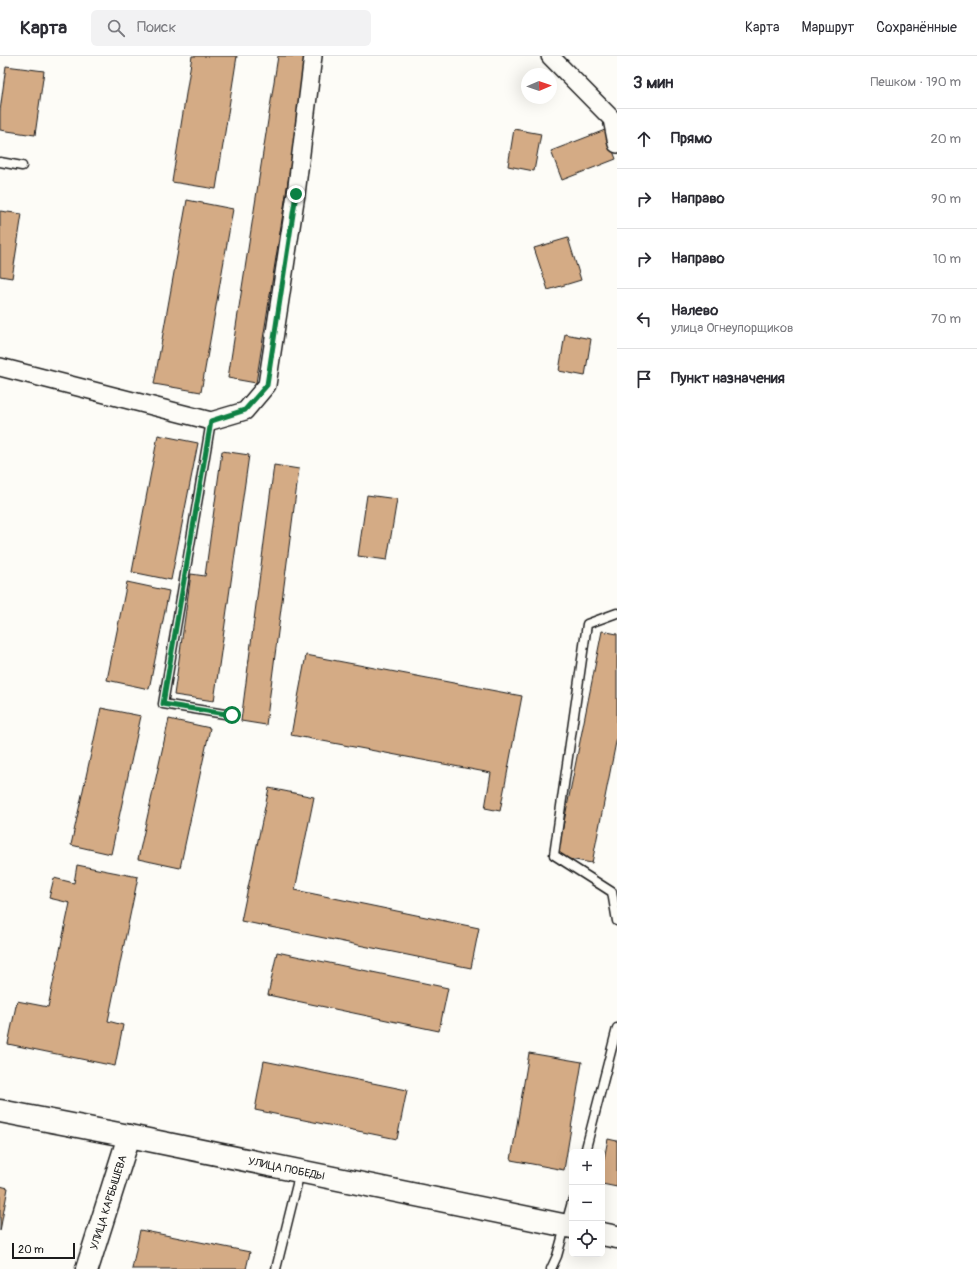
<!DOCTYPE html>
<html lang="ru">
<head>
<meta charset="utf-8">
<style>
	:root { --surface:#fff; --page:#f2f2f3; --text:#2b2b33; --muted:#7c7c81; --line:#e1e1e2 }
	body { margin:0; font-family:Pangolin,sans-serif; background:var(--page); color:var(--text) }
	.controls { position:absolute; right:12px; bottom:12px; display:grid; overflow:hidden; border-radius:6px; box-shadow:0 4px 16px #0002 }
	.controls button { width:36px; height:36px; display:grid; place-items:center; padding:0; border:0; border-bottom:1px solid var(--line); background:var(--surface); color:var(--text); font:20px sans-serif }
	.compass { position:absolute; left:521px; top:12px; width:36px; height:36px; border-radius:50%; background:var(--surface); box-shadow:0 4px 16px #0002; rotate:88deg }
	.scale { position:absolute; left:12px; bottom:10px; width:63px; box-sizing:border-box; padding-left:4px; border:2px solid #1c1c1c; border-top:0; font-size:11px; line-height:14px; white-space:nowrap; color:#1c1c1c; -webkit-text-stroke:3px #fdfcf7; paint-order:stroke }
	.stop { position:absolute; width:12px; height:12px; margin:-9px; border:3px solid #0b8043; border-radius:50%; background:#fff }
	.stop.end { background:#0b8043; border-color:#fff; box-shadow:0 1px 4px #0008 }
	.list { margin:0; padding:0; list-style:none }
	h2 { display:flex; justify-content:space-between; align-items:center; height:52px; margin:0; padding:0 16px; font-size:17px }
	h2 small { font-size:13px; font-weight:400; color:var(--muted) }
	.list li { display:grid; grid-template-columns:26px 1fr auto; gap:12px; align-items:center; box-sizing:border-box; height:60px; padding:0 16px; border-top:1px solid var(--line) }
	.list b { display:block; font-size:15px; white-space:nowrap }
	.list p { margin:0; font-size:13px; white-space:nowrap; color:var(--muted) }
	.list em { font-size:13px; font-style:normal; color:var(--muted) }
	.icon { flex:none; width:22px; height:22px; fill:none; stroke:currentColor; stroke-width:2; stroke-linecap:round; stroke-linejoin:round }
	.map { position:relative; flex:none; width:617px; height:1213px; overflow:hidden }
	header { display:flex; align-items:center; gap:24px; box-sizing:border-box; height:56px; padding:0 20px; background:var(--surface); border-bottom:1px solid var(--line) }
	header strong { font-size:19px }
	nav { display:flex; gap:22px; margin-inline-start:auto; font-size:14px }
	.search { width:280px; height:36px; background:var(--page); display:flex; align-items:center; gap:10px; box-sizing:border-box; padding:0 14px; border-radius:6px; color:var(--muted); font-size:15px }
	main { display:flex }
	aside { flex:1; background:var(--surface) }
	.map>svg:first-child { display:block }
	.building { fill:#d4ab85; stroke:#1c1c1c }
	.lines { fill:none; stroke-linecap:round; stroke-linejoin:round }
	.lane-casing { stroke:#1c1c1c; stroke-width:11 }
	.street-casing { stroke:#1c1c1c; stroke-width:20 }
	.secondary-casing { stroke:#1c1c1c; stroke-width:25 }
	.lane { stroke:#fdfcf7; stroke-width:8 }
	.street { stroke:#fdfcf7; stroke-width:17 }
	.secondary { stroke:#fdfcf7; stroke-width:22 }
	.route { stroke:#0b8043; stroke-width:5 }
	.labels { text-anchor:middle; dominant-baseline:central; stroke-width:3; stroke-linejoin:round; paint-order:stroke }
	.street-label { font-size:11px; fill:#1c1c1c; stroke:#fdfcf7 }
</style>
</head>
<body>
<header>
<strong>Карта</strong>
<div class="search"><svg class="icon" aria-label="search" viewBox="0 0 24 24"><circle cx="10" cy="10" r="6"/><path d="M15 15l6 6"/></svg>Поиск</div>
<nav><a>Карта</a><a>Маршрут</a><a>Сохранённые</a></nav>
</header>
<main>
<div class="map">
<svg width="617" height="1213" viewBox="0 0 617 1213">
	<rect width="100%" height="100%" fill="#fdfcf7"/>
	<filter id="ink" filterUnits="userSpaceOnUse"><feTurbulence type="fractalNoise" baseFrequency=".025" numOctaves="2"/><feDisplacementMap in="SourceGraphic" scale="8" xChannelSelector="R" yChannelSelector="G"/><feConvolveMatrix kernelMatrix="1 2 1 2 8 2 1 2 1" color-interpolation-filters="sRGB"/></filter>
	<g filter="url(#ink)">
		<!-- building -->
		<g class="building">
			<path d="M192,0H237L216,133L172,126Z"/>
			<path d="M278,0H308L256,327L228,322Z"/>
			<path d="M6,10L44,15L35,79L0,74V55Z"/>
			<path d="M514,73L541,78L534,115L508,110Z"/>
			<path d="M605,74L616,103L562,124L551,95Z"/>
			<path d="M187,144L233,153L201,336L154,328Z"/>
			<path d="M0,155L22,158L12,222L0,220Z"/>
			<path d="M568,182L581,224L548,234L534,192Z"/>
			<path d="M565,278L591,283L585,320L559,315Z"/>
			<path d="M158,379L198,387L171,524L132,516Z"/>
			<path d="M222,395L249,399L214,645L174,639L191,518L205,520Z"/>
			<path d="M274,409L299,413L266,669L241,665Z"/>
			<path d="M367,439L397,443L387,504L358,500Z"/>
			<path d="M127,526L169,535L149,633L107,624Z"/>
			<path d="M602,575L617,578V681L592,807L557,801Z"/>
			<path d="M306,599L522,640L500,755L485,752L491,717L291,679Z"/>
			<path d="M101,652L141,660L111,798L71,789Z"/>
			<path d="M169,663L210,672L180,812L138,803Z"/>
			<path d="M269,732L314,741L295,834L479,872L471,912L241,865Z"/>
			<path d="M77,809L138,821L108,965L123,969L115,1010L8,988L17,945L48,951L70,847L49,842L54,822L74,827Z"/>
			<path d="M277,896L448,932L439,975L268,939Z"/>
			<path d="M529,997L582,1006L564,1114L511,1104Z"/>
			<path d="M264,1005L407,1034L397,1083L255,1054Z"/>
			<path d="M608,1083L617,1085V1131L602,1128V1113Z"/>
			<path d="M0,1130L8,1132L0,1175Z"/>
			<path d="M140,1174L250,1196L246,1213H132Z"/>
		</g>
		<g class="lines">
			<!-- lane casing -->
			<g class="lane-casing">
				<g id="lane">
					<path d="M0,106L22,110"/>
					<path d="M211,365L163,648L231,659"/>
					<path d="M617,557L587,568L554,799L612,836L617,865"/>
					<path d="M585,1096L617,972"/>
					<path d="M276,1213L300,1116"/>
					<path d="M551,1213L557,1200L572,1146"/>
				</g>
			</g>
			<!-- street casing -->
			<g class="street-casing">
				<g id="street">
					<path d="M550,0L612,63L617,88"/>
					<path d="M0,311L211,365L245,355L267,329L296,138L313,0"/>
				</g>
			</g>
			<!-- secondary casing -->
			<g class="secondary-casing">
				<g id="secondary">
					<path id="s1" d="M0,1055L129,1080L572,1171"/>
					<path d="M602,1178L617,1181"/>
					<path id="s2" d="M87,1213L129,1080"/>
				</g>
			</g>
			<!-- lane -->
			<use href="#lane" class="lane"/>
			<!-- street -->
			<use href="#street" class="street"/>
			<!-- secondary -->
			<use href="#secondary" class="secondary"/>
		</g>
	</g>
	<g class="lines" filter="url(#ink)">
		<!-- route -->
		<path class="route" d="M232,659L163,648L211,365L245,354L267,329L296,138"/>
	</g>
	<g class="labels">
		<!-- street labels -->
		<g class="street-label">
			<text stroke="none"><textPath href="#s1" startOffset="292">УЛИЦА ПОБЕДЫ</textPath></text>
			<text stroke="none"><textPath href="#s2" startOffset="70">УЛИЦА КАРБЫШЕВА</textPath></text>
		</g>
	</g>
</svg>
<div class="controls">
<button>+</button>
<button>−</button>
<button><svg class="icon" aria-label="locate" viewBox="0 0 24 24"><circle cx="12" cy="12" r="6"/><path d="M12 2v4M12 18v4M2 12h4M18 12h4"/></svg></button>
</div>
<svg class="compass" viewBox="-18 -18 36 36"><path d="M0-13l5 13h-10z" fill="#e53935"/><path d="M0 13l5-13h-10z" fill="#7c7c81"/></svg>
<div class="scale">20 m</div>
<div class="stop" style="left:232px;top:659px"></div>
<div class="stop end" style="left:296px;top:138px"></div>
</div>
<aside>
<h2>3 мин<small>Пешком · 190 m</small></h2>
<ul class="list">
<li><svg class="icon" aria-label="ahead" viewBox="0 0 24 24"><path d="M12 20V5M6 11l6-6 6 6"/></svg><div><b>Прямо</b></div><em>20 m</em></li>
<li><svg class="icon" aria-label="right" viewBox="0 0 24 24"><path d="M7 20v-9h11M14 6l5 5-5 5"/></svg><div><b>Направо</b></div><em>90 m</em></li>
<li><svg class="icon" aria-label="right" viewBox="0 0 24 24"><path d="M7 20v-9h11M14 6l5 5-5 5"/></svg><div><b>Направо</b></div><em>10 m</em></li>
<li><svg class="icon" aria-label="left" viewBox="0 0 24 24"><path d="M17 20v-9H6M10 6l-5 5 5 5"/></svg><div><b>Налево</b><p>улица Огнеупорщиков</p></div><em>70 m</em></li>
<li><svg class="icon" aria-label="arrive" viewBox="0 0 24 24"><path d="M6 21V4h12l-3 4 3 4H6"/></svg><div><b>Пункт назначения</b></div></li>
</ul>
</aside>
</main>
</body>
</html>
